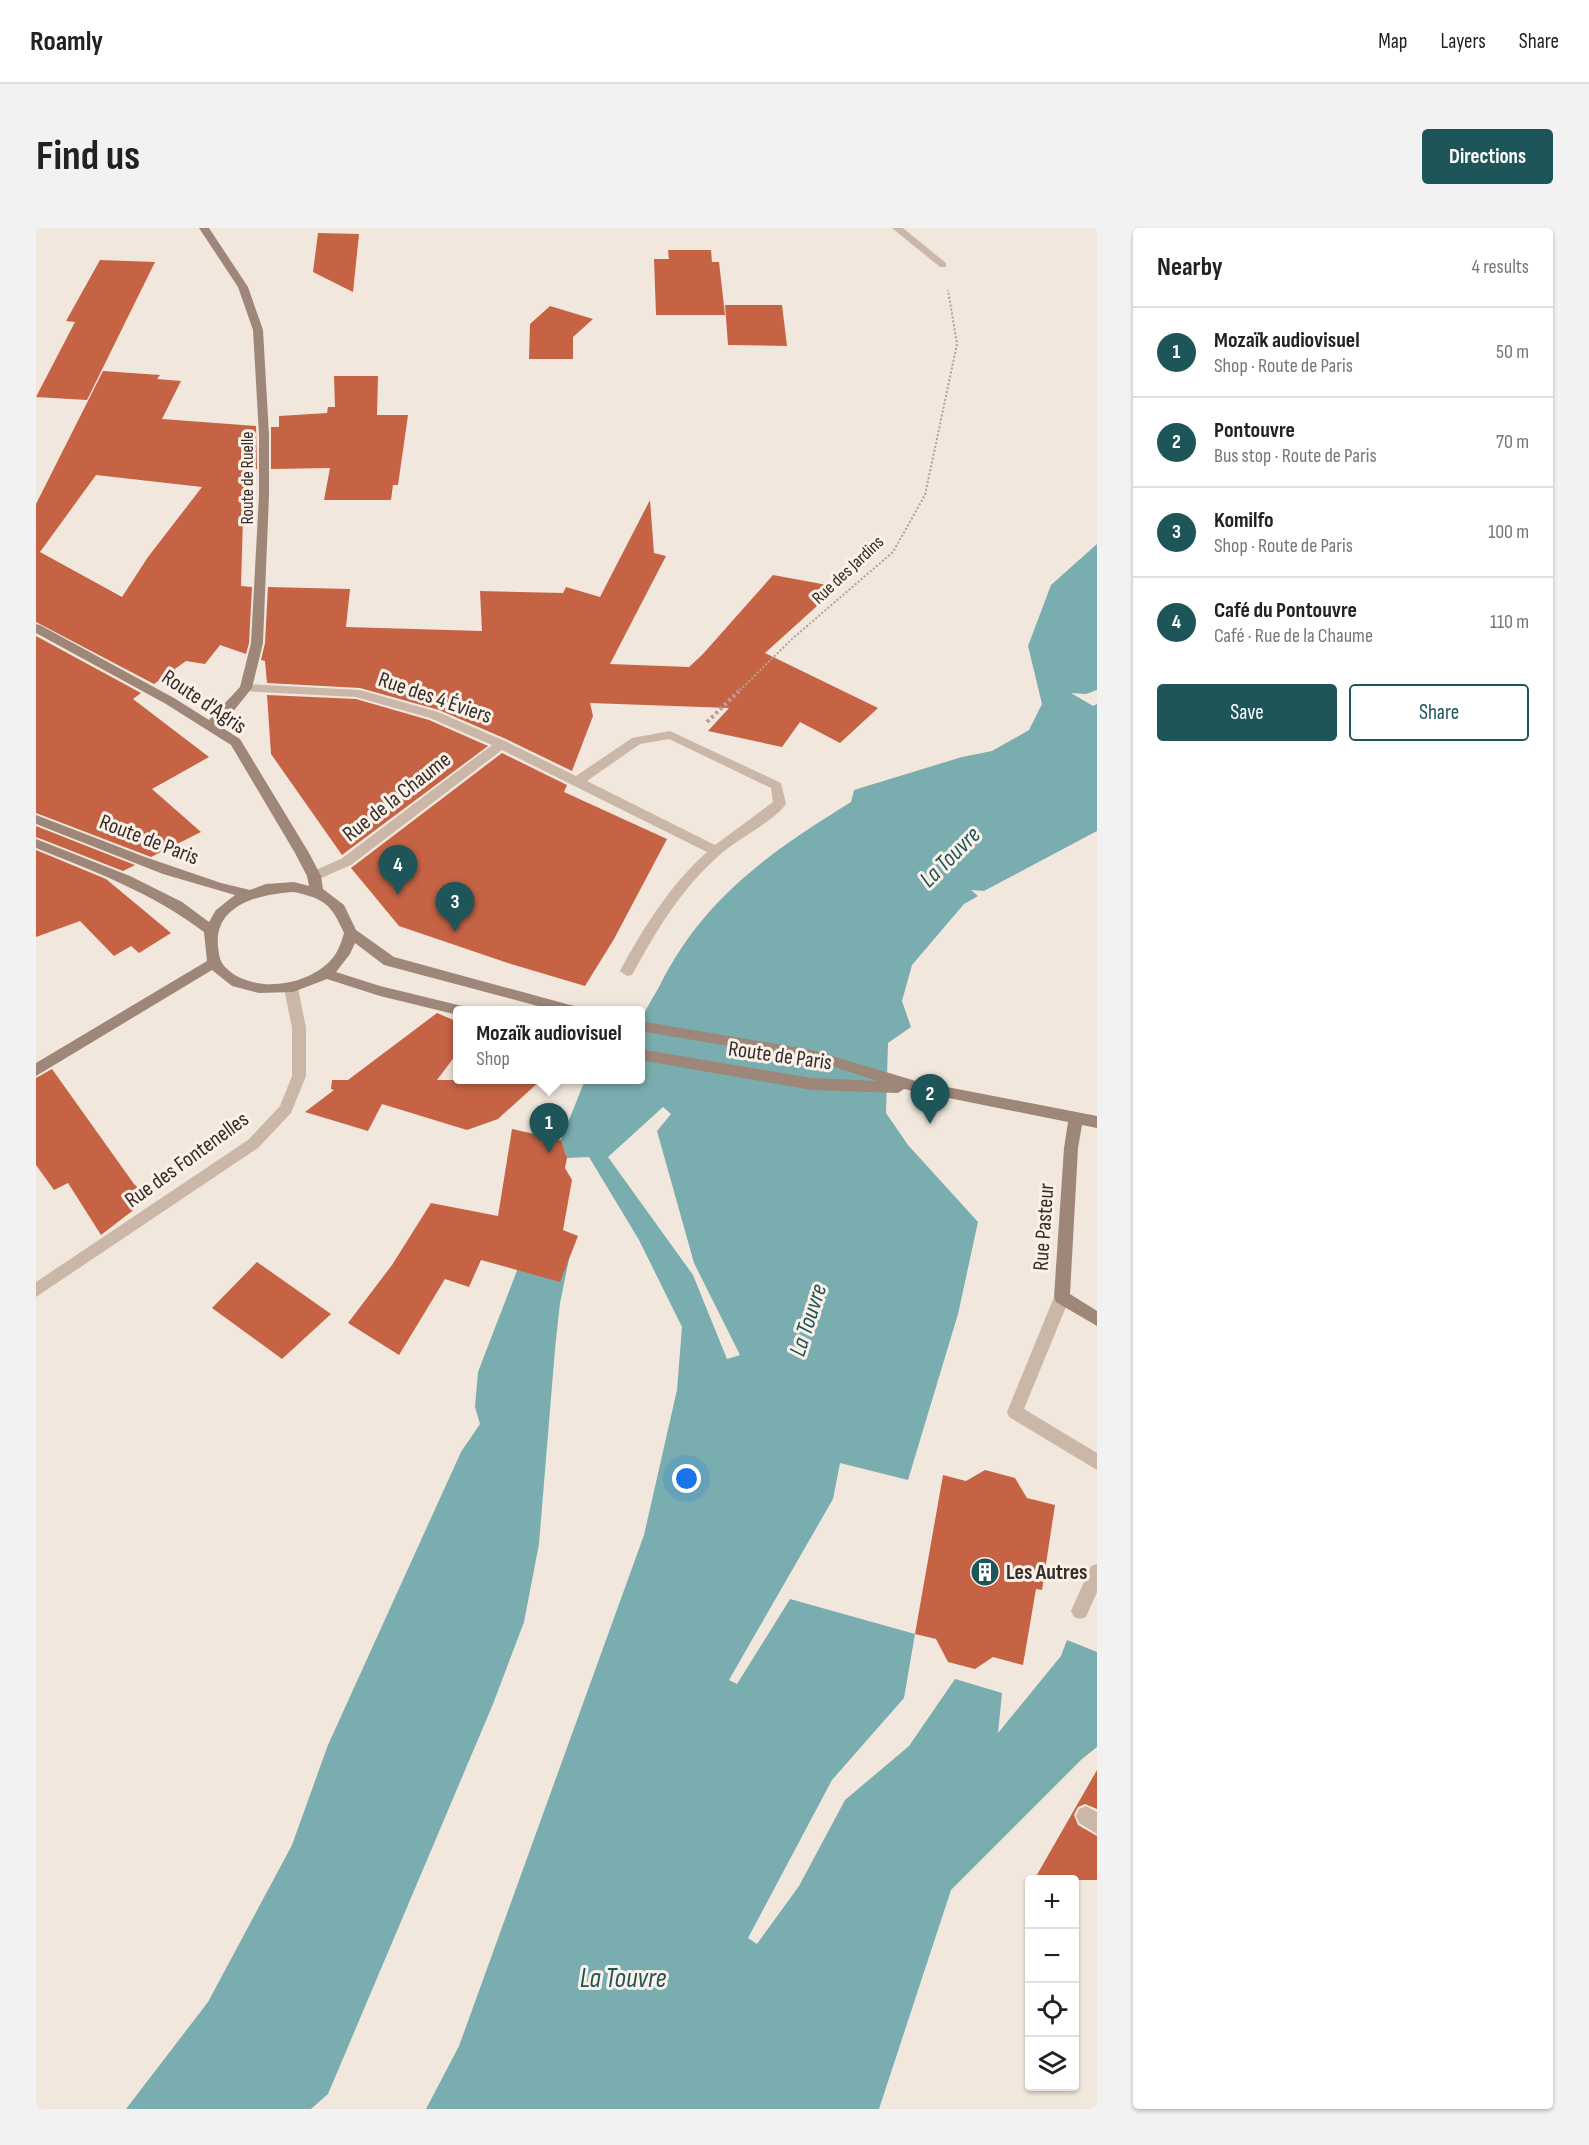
<!DOCTYPE html>
<html lang="en">
<head>
<meta charset="utf-8">
<style>
	:root { --surface:#fff; --page:#f2f2f2; --text:#222; --muted:#767676; --line:#e0e0e0; --accent:#1d5558 }
	body { margin:0; font-family:"Sofia Sans Condensed",sans-serif; background:var(--page); color:var(--text) }
	.controls { position:absolute; right:18px; bottom:18px; display:grid; overflow:hidden; border-radius:6px; box-shadow:0 2px 4px #0004 }
	.controls button { width:54px; height:54px; display:grid; place-items:center; padding:0; border:0; border-bottom:2px solid var(--line); background:var(--surface); color:var(--text); font:30px sans-serif }
	.you { position:absolute; left:651px; top:1251px; width:21px; height:21px; margin:-15px; border:4px solid #fff; border-radius:50%; background:#1a73e8; box-shadow:0 0 0 9px #1a73e833 }
	.badge { display:grid; place-items:center; width:39px; height:39px; border-radius:50%; background:var(--accent); color:#fff; font-size:20px; font-weight:700 }
	.pin { position:absolute; translate:-50% -50px; filter:drop-shadow(0 2px 3px #0008) }
	.pin::after { content:''; position:absolute; top:32px; width:21px; height:18px; background:inherit; clip-path:polygon(0 0,100% 0,50% 100%) }
	.popup { position:absolute; left:417px; top:778px; width:192px; height:78px; box-sizing:border-box; display:grid; place-content:center; border-radius:6px; background:var(--surface); filter:drop-shadow(0 2px 4px #0005); font-size:20px; white-space:nowrap; color:var(--muted) }
	.popup b { font-size:22px; color:var(--text) }
	.popup::after { content:''; position:absolute; left:50%; top:100%; margin-left:-12px; border:12px solid transparent; border-top-color:var(--surface) }
	.list { margin:0; padding:0; list-style:none }
	h2 { display:flex; justify-content:space-between; align-items:center; height:78px; margin:0; padding:0 24px; font-size:26px }
	h2 small { font-size:20px; font-weight:400; color:var(--muted) }
	.list li { display:grid; grid-template-columns:39px 1fr auto; gap:18px; align-items:center; box-sizing:border-box; height:90px; padding:0 24px; border-top:2px solid var(--line) }
	.list b { display:block; font-size:22px; white-space:nowrap }
	.list p { margin:0; font-size:20px; white-space:nowrap; color:var(--muted) }
	.list em { font-size:20px; font-style:normal; color:var(--muted) }
	.actions { display:flex; gap:12px; padding:18px 24px }
	.actions a { flex:1; padding:14px 0; border:2px solid var(--accent); border-radius:6px; text-align:center; font-size:21px; color:var(--accent) }
	.actions .main { background:var(--accent); color:#fff }
	.icon { flex:none; width:33px; height:33px; fill:none; stroke:currentColor; stroke-width:2; stroke-linecap:round; stroke-linejoin:round }
	.map { position:relative; flex:none; width:1061px; height:1881px; overflow:hidden; border-radius:6px }
	header { display:flex; align-items:center; gap:36px; box-sizing:border-box; height:84px; padding:0 30px; background:var(--surface); border-bottom:2px solid var(--line) }
	header strong { font-size:28px }
	nav { display:flex; gap:33px; margin-inline-start:auto; font-size:21px }
	.intro { display:flex; align-items:center; justify-content:space-between; box-sizing:border-box; height:144px; padding:0 36px }
	h1 { margin:0; font-size:42px }
	.button { padding:15px 27px; border-radius:6px; background:var(--accent); color:#fff; font-size:21px; font-weight:700 }
	main { display:flex; gap:36px; padding:0 36px }
	aside { flex:1; background:var(--surface); border-radius:6px; box-shadow:0 2px 4px #0004 }
	.map>svg:first-child { display:block }
	.water { fill:#7aadaf; fill-rule:evenodd }
	.building { fill:#c66345; fill-rule:evenodd }
	.lines { fill:none; stroke-linecap:round; stroke-linejoin:round }
	.path-far1 { stroke:#b6a192; stroke-width:2; stroke-dasharray:2 2; stroke-linecap:butt }
	.path { stroke:#b6a192; stroke-width:4; stroke-dasharray:3 3; stroke-linecap:butt }
	.lane { fill:#cab7a7; fill-rule:evenodd }
	.street { fill:#cab7a7; fill-rule:evenodd }
	.secondary { fill:#9e8679; fill-rule:evenodd }
	.labels { text-anchor:middle; dominant-baseline:central; stroke-width:6; stroke-linejoin:round; paint-order:stroke }
	.far-street-label { font-size:18px; fill:#372c28; stroke:#faf1e8 }
	.street-label { font-size:22px; fill:#372c28; stroke:#faf1e8 }
	.poi-label { font-size:22px; font-weight:bold; fill:#372c28; stroke:#faf1e8; text-anchor:start }
	.water-label { font-size:24px; font-style:italic; fill:#1d5558; stroke:#faf1e8 }
	.near-water-label { font-size:28px; font-style:italic; fill:#1d5558; stroke:#faf1e8 }
</style>
</head>
<body>
<header>
<strong>Roamly</strong>
<nav><a>Map</a><a>Layers</a><a>Share</a></nav>
</header>
<div class="intro"><h1>Find us</h1><a class="button">Directions</a></div>
<main>
<div class="map">
<svg width="1061" height="1881" viewBox="0 0 1061 1881">
	<rect width="100%" height="100%" fill="#f2e7dc"/>
	<!-- water -->
	<g class="water">
		<path d="M1061,316V462L1050,466L1035,465L1057,478L1061,476V603L948,663L935,662L942,668L928,676L876,737L866,773L875,799L852,815L850,885L872,917L942,994L922,1086L872,1252L804,1235L797,1271L693,1452L701,1456L754,1371L879,1406L868,1470L796,1552L712,1710L721,1716L763,1658L809,1572L873,1518L919,1451L966,1465L962,1505L1025,1428L1031,1412L1061,1424V1519L1046,1531L915,1662L843,1881H390L423,1818L608,1307L641,1162L646,1099L603,1012L553,929L531,930L525,912L549,852H604C605,834 601,813 605,796C607,784 617,770 623,759C667,670 733,625 815,574L818,562L926,529L956,523L993,502L1006,476L992,418L1015,357ZM627,879L635,886L621,903L658,1035L704,1127L691,1131L657,1047L572,929Z"/>
		<path d="M490,1019L533,1031L524,1075L519,1121L503,1316L488,1394L457,1476L292,1866L275,1881H90L172,1774L256,1617L292,1517L425,1224L444,1196L439,1179L442,1144Z"/>
	</g>
	<!-- building -->
	<g class="building">
		<path d="M282,5L323,6L317,64L277,44Z"/>
		<path d="M632,22H675L676,34H683L689,87H620L618,31H633Z"/>
		<path d="M64,32L119,34L51,172L0,169L39,94L30,93Z"/>
		<path d="M689,77H746L751,118L692,117Z"/>
		<path d="M514,78L557,91L537,109V131H493L494,96Z"/>
		<path d="M67,143L124,147L121,151L145,153L126,191L220,198L221,241H209L207,290L205,358L216,359L213,415L210,426L184,417L169,436L150,433L118,456L0,394V276ZM60,247L166,259L112,329L86,369L4,324Z"/>
		<path d="M298,148H342L341,187H372L362,257H357L355,272H288L294,240L235,241V199H243V188L291,185L292,179H299Z"/>
		<path d="M614,272L618,325L630,328L574,436L653,439L666,427L737,347L802,359L729,425L842,480L804,515L764,494L746,519L672,503L693,480L554,475L557,488L536,543L470,511L403,482L324,460L231,455L229,433L225,432L229,415L232,359L314,361L310,399L446,403L444,363L527,365L530,359L564,369Z"/>
		<path d="M0,408L105,465L97,471L173,529L116,561L165,604L115,629L0,585Z"/>
		<path d="M231,467L320,471L393,492L452,518L306,627L235,526Z"/>
		<path d="M466,525L531,557L528,564L631,611L578,711L549,758L475,736L363,698L315,640Z"/>
		<path d="M0,598L99,637L87,643L0,609Z"/>
		<path d="M0,622L70,651L135,705L103,725L95,718L78,728L44,693L0,709Z"/>
		<path d="M401,785L422,794V824L401,852H505L462,891L431,902L346,876L332,903L269,884L298,862L295,861L296,852H312Z"/>
		<path d="M16,841L98,956L113,970L65,1007L32,955L18,962L0,937V850Z"/>
		<path d="M476,901L525,912L531,930L529,940L536,952L527,1002L542,1008L524,1054L445,1032L433,1059L409,1051L363,1127L312,1095L356,1037L395,975L462,988Z"/>
		<path d="M221,1034L295,1086L246,1131L176,1080Z"/>
		<path d="M949,1242L979,1250L991,1270L1019,1277L1006,1362L1000,1361L987,1437L957,1429L939,1441L912,1434L900,1411L879,1406L907,1247L930,1253Z"/>
		<path d="M1061,1542V1581L1049,1576L1042,1579L1038,1587L1042,1597L1061,1608V1652H998Z"/>
	</g>
	<g class="lines">
		<!-- path-far1 -->
		<path class="path-far1" d="M701,465L756,411L857,324L889,267L921,116L912,62"/>
		<!-- path -->
		<path class="path" d="M671,494L703,463"/>
		<!-- lane -->
		<g class="lane">
			<path d="M1026,1062L1032,1064L1034,1069L988,1181L1061,1225V1242L973,1189L971,1184L1018,1069L1020,1064Z"/>
			<path d="M1061,1336V1364L1050,1389L1044,1391L1038,1389L1035,1383L1055,1338Z"/>
			<path d="M1050,1578L1061,1584V1606L1043,1595L1040,1588L1043,1581Z"/>
		</g>
		<!-- street -->
		<g class="street">
			<path d="M856,0H867L910,35V39H904Z"/>
			<path d="M210,456L324,462L402,484L469,513L540,548L596,510L634,503L745,555L750,576C739,592 704,610 687,624C647,658 621,701 596,747L591,748L584,743C608,699 634,657 671,624L466,522L315,637L283,651H273L271,648L273,645L305,631L456,517L394,490L320,469L206,463V457ZM633,511L735,560L737,574L679,617L551,553L604,516Z"/>
			<path d="M255,755L262,760L270,800V848L255,885L222,920L0,1069V1054L212,912L244,878L256,848V800L248,760Z"/>
		</g>
		<!-- secondary -->
		<g class="secondary">
			<path d="M163,0H173L212,59L227,102L233,207V267L227,415L216,460L196,485L182,497L204,511L273,625L285,648L287,661L308,677L320,702L358,729L534,777L539,778L541,782H517L348,737L319,715L314,726L300,744L344,758L422,777L427,778L429,782H422V787L344,768L291,751L257,764L223,765L196,758L176,742L0,848V835L171,733L168,704C116,665 60,644 0,620V611L94,648L146,674L173,694L180,682L199,667L127,646L0,596V587L109,629L185,655L214,662L230,656L258,654L273,658L271,648L259,625L195,517L130,476L0,405V396L4,397L138,470L173,492L204,459L215,415L223,267V207L217,102L202,59ZM258,664C289,671 295,676 308,705C305,715 302,725 294,733C269,759 215,766 189,739C183,732 183,726 182,718C178,676 225,666 258,664Z"/>
			<path d="M604,793L776,822L880,853L1061,888V900L1046,897L1042,920L1034,1066L1061,1083V1098L1020,1074L1018,1069L1028,920L1032,894L868,861L862,865L776,862L604,832V821L776,850L842,853L776,832L604,803Z"/>
		</g>
	</g>
	<!-- icons -->
	<defs>
		<g id="building-disc" transform="scale(1.5)"><circle r="9.5" fill="#1d5558" stroke="#faf1e8"/><path d="M-4-6H4V6H1V3H-1V6H-4ZM-2.5-4.3h1.7v1.8h-1.7ZM.8-4.3h1.7v1.8H.8ZM-2.5-1h1.7V.8h-1.7ZM.8-1h1.7V.8H.8Z" fill="#fff"/></g>
	</defs>
	<g fill-rule="evenodd">
		<use href="#building-disc" x="949" y="1344"/>
	</g>
	<g class="labels">
		<!-- far-street labels -->
		<g class="far-street-label">
			<text transform="translate(211 250) rotate(-90)">Route de Ruelle</text>
			<text transform="translate(812 342) rotate(-43)">Rue des Jardins</text>
		</g>
		<!-- street labels -->
		<g class="street-label">
			<text transform="translate(399 470) rotate(19)">Rue des 4 Éviers</text>
			<text transform="translate(168 474) rotate(34)">Route d'Agris</text>
			<text transform="translate(361 569) rotate(-38)">Rue de la Chaume</text>
			<text transform="translate(113 612) rotate(21)">Route de Paris</text>
			<text transform="translate(744 828) rotate(8)">Route de Paris</text>
			<text transform="translate(151 932) rotate(-36)">Rue des Fontenelles</text>
			<text transform="translate(1008 999) rotate(-86)">Rue Pasteur</text>
		</g>
		<!-- poi labels -->
		<g class="poi-label">
			<text x="970" y="1344">Les Autres</text>
		</g>
		<!-- water labels -->
		<g class="water-label">
			<text transform="translate(914 629) rotate(-45)">La Touvre</text>
			<text transform="translate(772 1092) rotate(-72)">La Touvre</text>
		</g>
		<!-- near-water labels -->
		<g class="near-water-label">
			<text x="587" y="1750">La Touvre</text>
		</g>
	</g>
</svg>
<div class="controls">
<button>+</button>
<button>−</button>
<button><svg class="icon" aria-label="locate" viewBox="0 0 24 24"><circle cx="12" cy="12" r="6"/><path d="M12 2v4M12 18v4M2 12h4M18 12h4"/></svg></button>
<button><svg class="icon" aria-label="layers" viewBox="0 0 24 24"><path d="M12 4l9 5-9 5-9-5zM3 14l9 5 9-5"/></svg></button>
</div>
<div class="you"></div>
<div class="pin badge" style="left:513px;top:925px">1</div>
<div class="popup"><b>Mozaïk audiovisuel</b>Shop</div>
<div class="pin badge" style="left:894px;top:896px">2</div>
<div class="pin badge" style="left:419px;top:704px">3</div>
<div class="pin badge" style="left:362px;top:667px">4</div>
</div>
<aside>
<h2>Nearby<small>4 results</small></h2>
<ul class="list">
<li><span class="badge">1</span><div><b>Mozaïk audiovisuel</b><p>Shop · Route de Paris</p></div><em>50 m</em></li>
<li><span class="badge">2</span><div><b>Pontouvre</b><p>Bus stop · Route de Paris</p></div><em>70 m</em></li>
<li><span class="badge">3</span><div><b>Komilfo</b><p>Shop · Route de Paris</p></div><em>100 m</em></li>
<li><span class="badge">4</span><div><b>Café du Pontouvre</b><p>Café · Rue de la Chaume</p></div><em>110 m</em></li>
</ul>
<div class="actions"><a class="main">Save</a><a>Share</a></div>
</aside>
</main>
</body>
</html>
